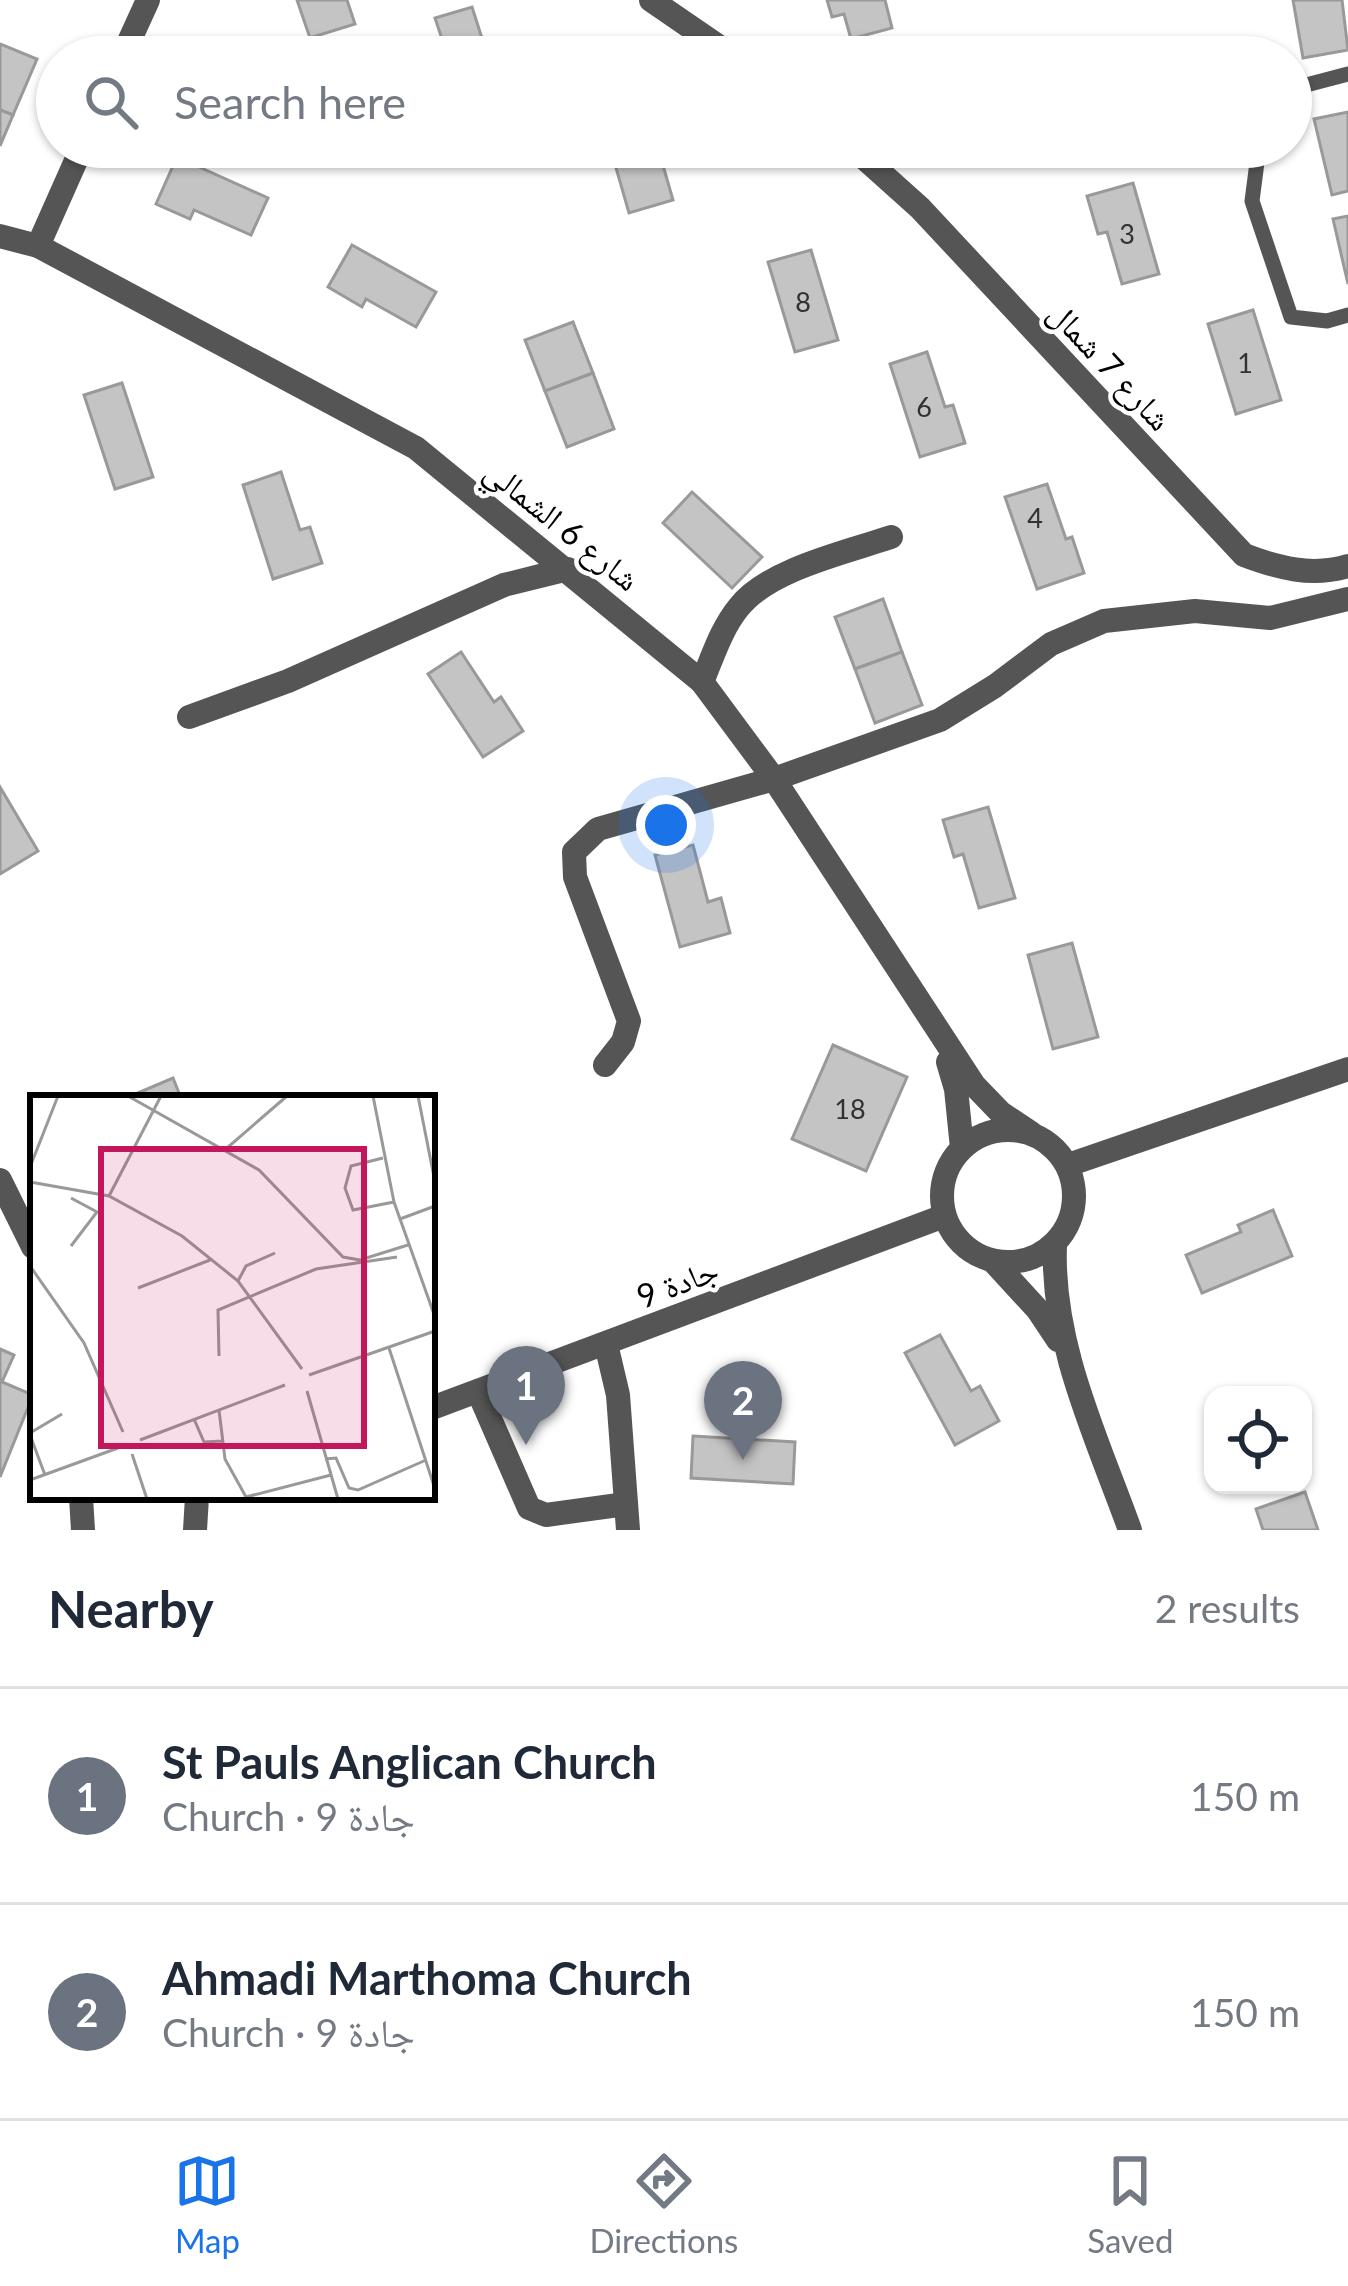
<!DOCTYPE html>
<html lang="en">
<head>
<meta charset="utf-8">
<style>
	:root { --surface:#fff; --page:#f6f6f7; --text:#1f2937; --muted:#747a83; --line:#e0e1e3; --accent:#1a73e8 }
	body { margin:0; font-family:Lato,"Noto Naskh Arabic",sans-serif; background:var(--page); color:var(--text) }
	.controls { position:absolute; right:36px; bottom:36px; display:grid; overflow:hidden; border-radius:24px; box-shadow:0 3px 9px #0004 }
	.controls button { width:108px; height:108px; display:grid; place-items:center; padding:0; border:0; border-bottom:3px solid var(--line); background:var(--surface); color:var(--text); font:60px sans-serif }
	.you { position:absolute; left:666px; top:825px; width:42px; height:42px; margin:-30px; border:9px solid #fff; border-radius:50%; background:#1a73e8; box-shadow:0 0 0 18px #1a73e833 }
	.badge { display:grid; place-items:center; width:78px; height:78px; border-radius:50%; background:var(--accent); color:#fff; font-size:39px; font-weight:700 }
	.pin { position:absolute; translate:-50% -99px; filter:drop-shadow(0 3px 6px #0008) }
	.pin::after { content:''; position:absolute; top:63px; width:42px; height:36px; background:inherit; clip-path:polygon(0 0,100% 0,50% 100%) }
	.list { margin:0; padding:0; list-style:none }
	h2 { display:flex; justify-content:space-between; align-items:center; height:156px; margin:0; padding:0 48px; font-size:51px }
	h2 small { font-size:39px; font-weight:400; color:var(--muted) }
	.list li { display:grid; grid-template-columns:78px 1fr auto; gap:36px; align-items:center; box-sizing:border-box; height:216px; padding:0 48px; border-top:3px solid var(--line) }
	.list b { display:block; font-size:45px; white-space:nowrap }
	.list p { margin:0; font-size:39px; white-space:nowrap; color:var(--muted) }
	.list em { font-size:39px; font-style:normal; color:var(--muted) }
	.icon { flex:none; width:66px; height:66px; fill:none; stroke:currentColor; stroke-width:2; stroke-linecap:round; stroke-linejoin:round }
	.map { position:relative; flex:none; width:1348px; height:1530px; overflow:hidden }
	.search { position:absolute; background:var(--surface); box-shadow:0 3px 9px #0004; left:36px; right:36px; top:36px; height:132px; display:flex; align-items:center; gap:30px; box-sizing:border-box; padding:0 42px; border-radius:66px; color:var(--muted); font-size:45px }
	.sheet { height:588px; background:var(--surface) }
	nav { display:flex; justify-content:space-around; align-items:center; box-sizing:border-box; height:168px; border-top:3px solid var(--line); background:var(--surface); font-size:33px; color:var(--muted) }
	nav a { display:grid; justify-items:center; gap:6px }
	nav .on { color:var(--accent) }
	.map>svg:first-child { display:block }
	.building { fill:#c4c4c4; stroke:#999; stroke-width:3 }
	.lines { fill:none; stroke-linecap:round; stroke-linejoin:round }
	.service { stroke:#555; stroke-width:15 }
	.minor { stroke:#555; stroke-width:24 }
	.tertiary { stroke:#555; stroke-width:24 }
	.labels { text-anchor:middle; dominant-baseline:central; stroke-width:9; stroke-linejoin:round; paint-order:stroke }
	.number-label { font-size:27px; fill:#313131 }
	.street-label { font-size:33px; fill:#000; stroke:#fff }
	.inset-road { fill:none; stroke:#999; stroke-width:3 }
	.view { fill:#c2185b; fill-opacity:0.15; stroke:#c2185b; stroke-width:6 }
	.inset-edge { fill:none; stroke:#000; stroke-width:6 }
</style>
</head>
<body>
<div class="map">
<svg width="1348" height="1530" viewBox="0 0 1348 1530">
	<rect width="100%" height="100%" fill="#fff"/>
	<!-- building -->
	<g class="building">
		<path d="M297,0H347L355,24L310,38Z"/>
		<path d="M827,0H885L892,28L851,39L844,14L832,17Z"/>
		<path d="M1293,0H1342L1348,50L1303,58Z"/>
		<path d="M472,7L488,57H448L435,18Z"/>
		<path d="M0,44L37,59L13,115L0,110Z"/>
		<path d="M0,110L13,115L0,146Z"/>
		<path d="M1348,112V191L1332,195L1314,119Z"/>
		<path d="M610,147H648L653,165L662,162L673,200L629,213Z"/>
		<path d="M991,147H1031L994,157Z"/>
		<path d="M177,157L268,198L251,235L194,210L190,219L156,204Z"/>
		<path d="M1133,183L1159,274L1122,284L1107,232L1098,234L1087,196Z"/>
		<path d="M1348,216V284L1333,219Z"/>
		<path d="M352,245L436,292L416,327L366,299L362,307L328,287Z"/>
		<path d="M811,250L838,340L795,352L768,262Z"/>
		<path d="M1253,310L1281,400L1236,414L1208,324Z"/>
		<path d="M573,322L593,373L545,391L525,340Z"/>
		<path d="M927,352L945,407L953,405L965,443L920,457L890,364Z"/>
		<path d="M593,373L614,429L567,447L545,391Z"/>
		<path d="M122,383L153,477L115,489L84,395Z"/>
		<path d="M281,472L300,530L310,527L322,563L273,579L243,485Z"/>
		<path d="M1047,484L1066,539L1072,537L1084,573L1037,589L1005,497Z"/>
		<path d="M692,492L762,557L732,588L663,523Z"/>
		<path d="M883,599L902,652L855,669L835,617Z"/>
		<path d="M461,652L494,702L501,697L523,731L483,757L428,674Z"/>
		<path d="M902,652L922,705L875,723L855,669Z"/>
		<path d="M0,787L38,851L0,874Z"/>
		<path d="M988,807L1015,898L979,908L963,854L954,857L943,820Z"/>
		<path d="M693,845L708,902L721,898L730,933L680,947L655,855Z"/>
		<path d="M1072,943L1098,1037L1053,1049L1028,955Z"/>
		<path d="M833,1045L907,1077L866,1171L792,1139Z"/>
		<path d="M173,1078L181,1098H126Z"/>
		<path d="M1273,1210L1292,1256L1202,1293L1186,1255L1241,1232L1238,1225Z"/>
		<path d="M940,1335L971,1391L980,1386L999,1421L955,1445L905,1353Z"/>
		<path d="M0,1349L14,1355L2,1382L33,1395L0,1477Z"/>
		<path d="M693,1436L795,1442L793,1484L691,1478Z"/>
		<path d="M1305,1492L1318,1530H1263L1256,1509Z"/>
	</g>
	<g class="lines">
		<!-- service -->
		<g class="service">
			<path d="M1291,89L1348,74"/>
			<path d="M1259,147L1252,201L1291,317L1327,321L1348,315"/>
		</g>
		<!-- minor -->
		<g class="minor">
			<path d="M651,0L734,57"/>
			<path d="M122,57L148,0"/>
			<path d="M852,147L920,208L1244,555C1278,568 1312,577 1348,566"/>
			<path d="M38,246L82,147"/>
			<path d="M702,682C713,656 721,629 739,607C769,569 847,552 891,537"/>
			<path d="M189,717L288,681L504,585L568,569"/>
			<path d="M605,1065L623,1042L629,1021L575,877L574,852L598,829L774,779L940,720L995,686L1051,644L1104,621L1195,611L1270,618L1348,599"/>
			<path d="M1068,1165L1348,1069"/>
			<path d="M0,1180L33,1247"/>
			<path d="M606,1344L618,1395L628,1530"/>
			<path d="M478,1391L529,1508L546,1515L626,1504"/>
			<path d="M432,1408L944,1216"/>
			<path d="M81,1497L83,1530"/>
			<path d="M195,1530L197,1497"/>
		</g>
		<!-- tertiary -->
		<g class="tertiary">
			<path d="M0,236L38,246L416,448L702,682L774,779L974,1085L1001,1113L1031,1133"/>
			<path d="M948,1062L956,1089L962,1148"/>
			<circle cx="1008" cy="1196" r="66"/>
			<path d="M1055,1245C1051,1344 1097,1438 1130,1530"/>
			<path d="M993,1261L1038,1310L1058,1340"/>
		</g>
	</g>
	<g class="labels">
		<!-- number labels -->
		<g class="number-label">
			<text x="1127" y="233">3</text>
			<text x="803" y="301">8</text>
			<text x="1245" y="362">1</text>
			<text x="924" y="406">6</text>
			<text x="1035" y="517">4</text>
			<text x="850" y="1108">18</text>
		</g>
		<!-- street labels -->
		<g class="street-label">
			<text transform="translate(1111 365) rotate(47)">شارع 7 شمال</text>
			<text transform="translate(563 524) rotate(39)">شارع 6 الشمالي</text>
			<text transform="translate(677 1282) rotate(-21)">جادة 9</text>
		</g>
	</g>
	<!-- overview -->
	<g transform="translate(30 1095)">
		<rect width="405" height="405" fill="#fff"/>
		<path class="inset-road" d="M98,1L229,75L313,162L330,165L378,150M343,1L364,107L405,222M388,1L405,87M197,53L257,1M353,63L321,71L315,93L323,115L364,107M0,72L28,1M0,87L79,101L152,141L208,186L272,274M79,101L131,1M41,103L67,117L41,151M370,124L405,111M0,171L54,248L93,337M208,186L216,171L245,158M108,193L180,165M359,253L405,394M189,261L188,215L286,174L367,162M279,280L405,236M277,296L308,404M189,315L195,364L216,402L301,380M164,324L174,347L193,346M0,338L32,319M0,340L15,380M110,345L255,290M102,359L117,404M295,364L306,363L319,393L328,395L396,365M0,385L88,353"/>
		<path class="view" d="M71,54H334V351H71Z"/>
		<rect width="405" height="405" class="inset-edge"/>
	</g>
</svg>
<div class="controls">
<button><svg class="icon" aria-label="locate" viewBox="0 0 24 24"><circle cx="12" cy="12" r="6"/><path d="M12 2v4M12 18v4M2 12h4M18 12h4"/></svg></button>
</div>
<div class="you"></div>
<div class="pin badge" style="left:526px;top:1445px;background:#6b7280">1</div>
<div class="pin badge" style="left:743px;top:1460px;background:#6b7280">2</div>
<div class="search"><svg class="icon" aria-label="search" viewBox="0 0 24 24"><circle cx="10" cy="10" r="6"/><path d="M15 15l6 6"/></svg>Search here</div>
</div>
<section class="sheet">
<h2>Nearby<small>2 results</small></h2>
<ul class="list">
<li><span class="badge" style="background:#6b7280">1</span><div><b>St Pauls Anglican Church</b><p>Church · جادة 9</p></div><em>150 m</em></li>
<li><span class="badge" style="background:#6b7280">2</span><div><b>Ahmadi Marthoma Church</b><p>Church · جادة 9</p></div><em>150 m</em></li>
</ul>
</section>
<nav>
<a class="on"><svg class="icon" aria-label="map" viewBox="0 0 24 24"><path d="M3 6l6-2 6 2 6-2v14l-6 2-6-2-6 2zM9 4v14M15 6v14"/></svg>Map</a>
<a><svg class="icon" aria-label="directions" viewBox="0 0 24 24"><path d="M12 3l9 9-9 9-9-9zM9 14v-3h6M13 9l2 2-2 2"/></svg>Directions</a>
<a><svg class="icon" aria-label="saved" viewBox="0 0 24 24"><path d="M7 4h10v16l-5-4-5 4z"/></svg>Saved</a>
</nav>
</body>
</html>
